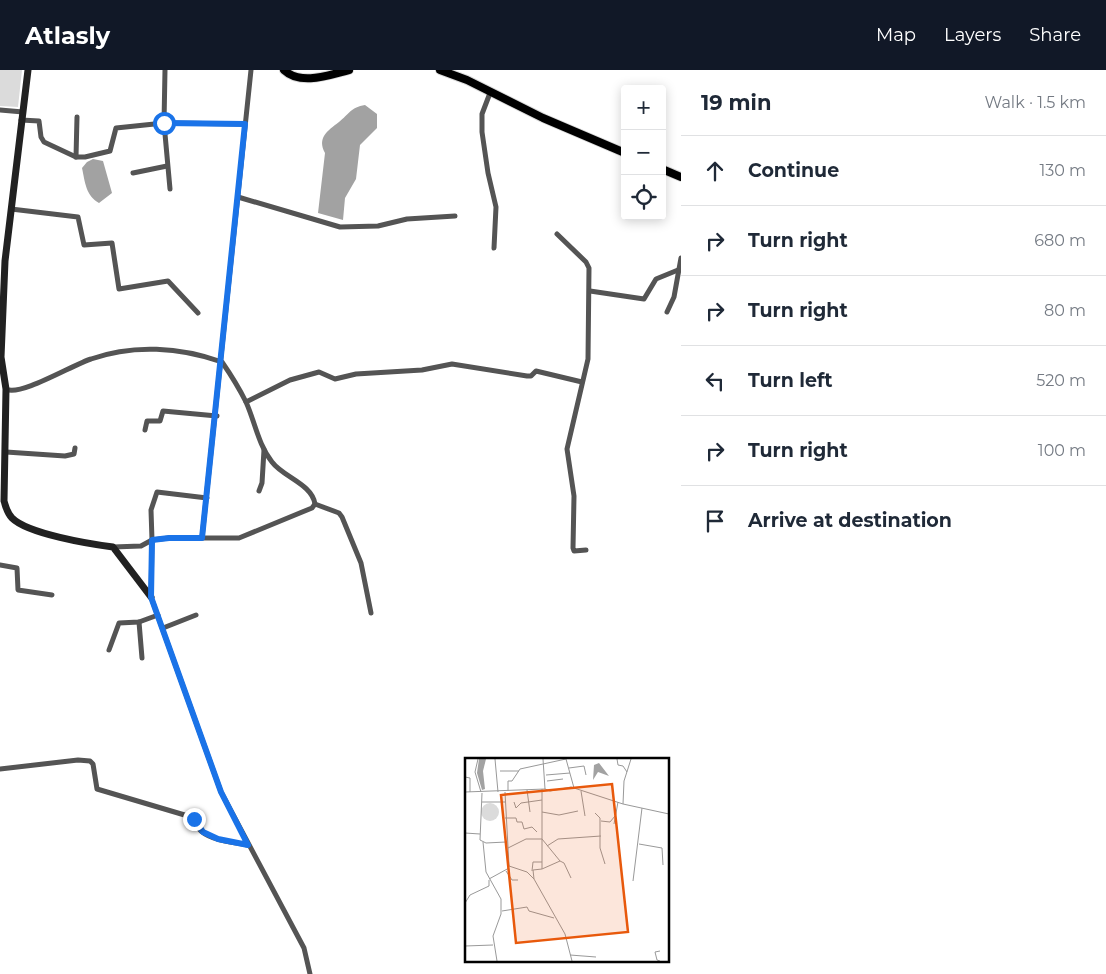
<!DOCTYPE html>
<html lang="en">
<head>
<meta charset="utf-8">
<style>
	:root { --surface:#fff; --page:#f2f2f3; --text:#1f2937; --muted:#747a83; --line:#e0e1e3; --accent:#111827 }
	body { margin:0; font-family:Montserrat,sans-serif; background:var(--page); color:var(--text) }
	.controls { position:absolute; right:15px; top:15px; display:grid; overflow:hidden; border-radius:5px; box-shadow:0 2px 12px #0003 }
	.controls button { width:45px; height:45px; display:grid; place-items:center; padding:0; border:0; border-bottom:1px solid var(--line); background:var(--surface); color:var(--text); font:25px sans-serif }
	.stop { position:absolute; width:15px; height:15px; margin:-11px; border:4px solid #1a73e8; border-radius:50%; background:#fff }
	.stop.end { background:#1a73e8; border-color:#fff; box-shadow:0 1px 5px #0008 }
	.list { margin:0; padding:0; list-style:none }
	h2 { display:flex; justify-content:space-between; align-items:center; height:65px; margin:0; padding:0 20px; font-size:21px }
	h2 small { font-size:16px; font-weight:400; color:var(--muted) }
	.list li { display:grid; grid-template-columns:32px 1fr auto; gap:15px; align-items:center; box-sizing:border-box; height:70px; padding:0 20px; border-top:1px solid var(--line) }
	.list b { display:block; font-size:19px; white-space:nowrap }
	.list em { font-size:16px; font-style:normal; color:var(--muted) }
	.icon { flex:none; width:28px; height:28px; fill:none; stroke:currentColor; stroke-width:2; stroke-linecap:round; stroke-linejoin:round }
	.map { position:relative; flex:none; width:681px; height:904px; overflow:hidden }
	header { display:flex; align-items:center; gap:30px; box-sizing:border-box; height:70px; padding:0 25px; background:var(--accent); color:#fff }
	header strong { font-size:24px }
	nav { display:flex; gap:28px; margin-inline-start:auto; font-size:18px }
	main { display:flex }
	aside { flex:1; background:var(--surface) }
	.map>svg:first-child { display:block }
	.green { fill:#dbdbdb }
	.water { fill:#a2a2a2 }
	.lines { fill:none; stroke-linecap:round; stroke-linejoin:round }
	.primary-casing { stroke:#dbdbdb; stroke-width:10 }
	.minor { stroke:#545454; stroke-width:5 }
	.secondary { stroke:#212121; stroke-width:7 }
	.primary { stroke:#000; stroke-width:8 }
	.route { stroke:#1a73e8; stroke-width:6 }
	.inset-road { fill:none; stroke:#999; stroke-width:1 }
	.view { fill:#e8590c; fill-opacity:0.15; stroke:#e8590c; stroke-width:2.5 }
	.inset-edge { fill:none; stroke:#000; stroke-width:2.5 }
</style>
</head>
<body>
<header>
<strong>Atlasly</strong>
<nav><a>Map</a><a>Layers</a><a>Share</a></nav>
</header>
<main>
<div class="map">
<svg width="681" height="904" viewBox="0 0 681 904">
	<rect width="100%" height="100%" fill="#fff"/>
	<!-- green -->
	<path class="green" d="M0,0H22L18,37L0,36Z"/>
	<!-- water -->
	<g class="water">
		<path d="M365,35L377,44V58L360,75L356,109L345,128L343,150L318,143L325,83C317,68 327,61 339,52C349,44 351,37 365,35Z"/>
		<path d="M93,89L103,91L112,123L99,133C86,126 85,112 82,98L87,92Z"/>
	</g>
	<g class="lines">
		<!-- primary casing -->
		<g class="primary-casing">
			<g id="primary">
				<path d="M284,0C301,16 329,5 349,0"/>
				<path d="M440,0L467,10L543,48L625,83"/>
				<path d="M662,99L681,107"/>
			</g>
		</g>
		<!-- minor -->
		<g class="minor">
			<path d="M165,0L164,53L170,119"/>
			<path d="M251,0L202,468H169L152,470L151,527L221,722L304,878L310,904"/>
			<path d="M490,23L482,44V62L488,103L496,137L494,178"/>
			<path d="M0,40L23,42"/>
			<path d="M77,47L76,87H85L110,81L116,58L164,53L245,54"/>
			<path d="M21,50L39,51L41,67L44,72L76,87"/>
			<path d="M133,103L167,96"/>
			<path d="M238,127L340,157L378,156L407,149L455,146"/>
			<path d="M11,139L78,147L84,175L112,173L119,219L168,211L198,243"/>
			<path d="M557,164L586,192L589,198L588,289L567,379L574,426L573,478L574,481L586,480"/>
			<path d="M590,221L644,229L656,209L678,200"/>
			<path d="M667,242L674,227L681,188"/>
			<path d="M6,319C20,327 74,294 91,289C133,274 180,277 222,292C231,305 239,318 246,332C255,352 258,374 272,392C283,407 312,414 315,434L312,438L239,468H202"/>
			<path d="M246,332L290,310L319,302L335,309L356,304L422,300L452,294L527,306H531L536,301L582,312"/>
			<path d="M145,360L147,351H160L163,341L217,346"/>
			<path d="M6,382L65,386L74,384L75,378"/>
			<path d="M259,421L262,413L264,380"/>
			<path d="M315,434L339,443L342,447L361,493L371,543"/>
			<path d="M113,477L141,476L152,470L151,440L157,422L207,428"/>
			<path d="M0,495L17,498L18,520L52,525"/>
			<path d="M139,552L142,588"/>
			<path d="M163,558L196,545"/>
			<path d="M109,580L119,553L139,552L158,545"/>
			<path d="M0,699L78,690L90,691L93,694L97,719L188,746C196,750 195,756 201,761C213,771 233,772 248,775"/>
		</g>
		<!-- secondary -->
		<path class="secondary" d="M28,0L5,191L1,287L6,319L4,431C6,437 7,443 12,448C28,464 90,474 113,477L151,527"/>
		<!-- primary -->
		<use href="#primary" class="primary"/>
	</g>
	<g class="lines">
		<!-- route -->
		<path class="route" d="M164,53L245,54L202,468H169L152,470L151,527L221,722L248,775L218,769L203,762L194,749"/>
	</g>
	<!-- overview -->
	<g transform="translate(465 688)">
		<rect width="204" height="204" fill="#fff"/>
		<path d="M16 54a9 9 0 1 1 18 0a9 9 0 1 1-18 0Z" fill="#dbdbdb"/>
		<path d="M14,1H21L18,13L20,31L17,32L12,15ZM134,5L144,18L133,14L128,22L129,7Z" fill="#a2a2a2"/>
		<path class="inset-road" d="M13,1L10,14L16,34M30,1L33,34M78,1L80,31M101,1L109,30M152,1L153,7L158,8L162,14M104,10L119,8L121,17M35,13H54M81,17L105,15M0,19L5,20V34M82,23L98,21M77,31V111L68,112L69,121L100,176L107,203M62,32L65,54M43,33V23H47L55,11L101,1M116,33L120,58M0,34L80,31L85,33L106,29L158,46L159,23L166,1M40,34L44,108L62,114L69,121M17,35L15,82L21,85L41,84M17,44H40M49,44L51,50L56,45L77,42M158,46L204,56M77,54L94,57L113,53M130,55L135,60V90L140,106M40,60H51L52,64H57L59,71L67,69L72,74M136,63L145,64L150,58M149,66L153,44M0,75L15,76M18,84L21,114L36,141V156L28,178L32,203M174,86L197,90L198,107M82,88L93,81L136,78M43,90L61,81H77L95,103L77,111M95,103L99,105L106,120M41,113L47,122H53M67,113L68,104H77M24,121L44,110M168,123L177,50M0,145L5,137L24,128V122M37,153L62,149L64,153L89,160M0,188L28,187M195,193L190,194L192,202L195,203M105,197L131,199"/>
		<path class="view" d="M147,26L163,174L51,185L36,37Z"/>
		<rect width="204" height="204" class="inset-edge"/>
	</g>
</svg>
<div class="controls">
<button>+</button>
<button>−</button>
<button><svg class="icon" aria-label="locate" viewBox="0 0 24 24"><circle cx="12" cy="12" r="6"/><path d="M12 2v4M12 18v4M2 12h4M18 12h4"/></svg></button>
</div>
<div class="stop" style="left:164px;top:53px"></div>
<div class="stop end" style="left:194px;top:749px"></div>
</div>
<aside>
<h2>19 min<small>Walk · 1.5 km</small></h2>
<ul class="list">
<li><svg class="icon" aria-label="ahead" viewBox="0 0 24 24"><path d="M12 20V5M6 11l6-6 6 6"/></svg><div><b>Continue</b></div><em>130 m</em></li>
<li><svg class="icon" aria-label="right" viewBox="0 0 24 24"><path d="M7 20v-9h11M14 6l5 5-5 5"/></svg><div><b>Turn right</b></div><em>680 m</em></li>
<li><svg class="icon" aria-label="right" viewBox="0 0 24 24"><path d="M7 20v-9h11M14 6l5 5-5 5"/></svg><div><b>Turn right</b></div><em>80 m</em></li>
<li><svg class="icon" aria-label="left" viewBox="0 0 24 24"><path d="M17 20v-9H6M10 6l-5 5 5 5"/></svg><div><b>Turn left</b></div><em>520 m</em></li>
<li><svg class="icon" aria-label="right" viewBox="0 0 24 24"><path d="M7 20v-9h11M14 6l5 5-5 5"/></svg><div><b>Turn right</b></div><em>100 m</em></li>
<li><svg class="icon" aria-label="arrive" viewBox="0 0 24 24"><path d="M6 21V4h12l-3 4 3 4H6"/></svg><div><b>Arrive at destination</b></div></li>
</ul>
</aside>
</main>
</body>
</html>
